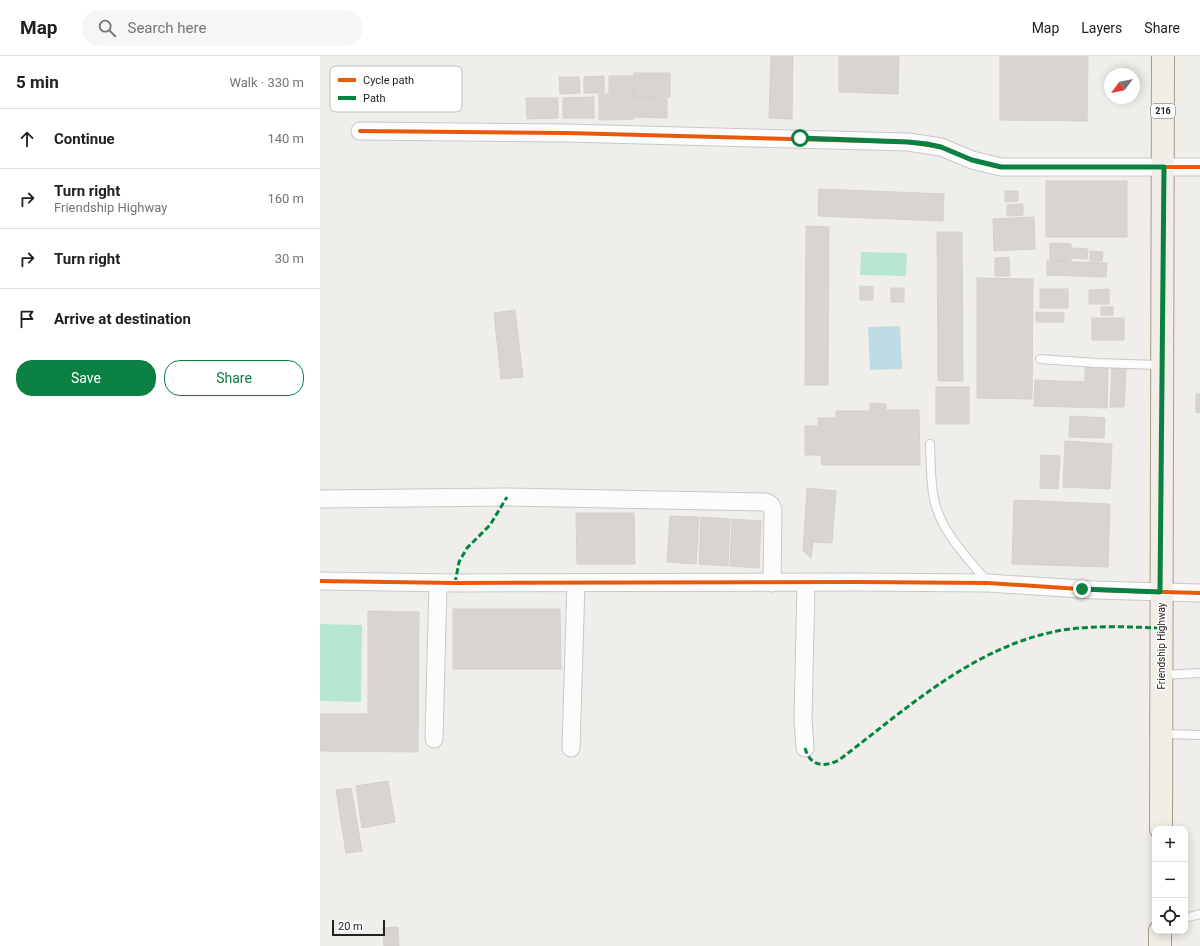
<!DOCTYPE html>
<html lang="en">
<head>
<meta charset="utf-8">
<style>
	:root { --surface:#fff; --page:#f6f6f6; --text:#202124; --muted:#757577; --line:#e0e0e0; --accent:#0b8043 }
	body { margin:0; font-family:Roboto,sans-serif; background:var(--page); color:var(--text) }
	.controls { position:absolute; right:12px; bottom:12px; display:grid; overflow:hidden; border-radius:8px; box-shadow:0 2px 10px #0003 }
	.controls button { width:36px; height:36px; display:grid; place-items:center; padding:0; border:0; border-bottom:1px solid var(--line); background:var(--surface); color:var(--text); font:20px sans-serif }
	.compass { position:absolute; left:784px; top:12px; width:36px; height:36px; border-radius:50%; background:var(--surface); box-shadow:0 2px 10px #0003; rotate:238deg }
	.scale { position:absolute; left:12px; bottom:10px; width:53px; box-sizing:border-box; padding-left:4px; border:2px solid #222; border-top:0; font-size:11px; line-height:14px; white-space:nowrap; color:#222; -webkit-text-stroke:3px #fff; paint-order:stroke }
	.stop { position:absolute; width:12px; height:12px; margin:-9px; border:3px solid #0b8043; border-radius:50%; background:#fff }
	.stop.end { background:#0b8043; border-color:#fff; box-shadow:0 1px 4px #0008 }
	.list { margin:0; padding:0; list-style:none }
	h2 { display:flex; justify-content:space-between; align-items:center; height:52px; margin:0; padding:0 16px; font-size:17px }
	h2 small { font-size:13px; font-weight:400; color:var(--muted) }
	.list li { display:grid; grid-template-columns:26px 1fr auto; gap:12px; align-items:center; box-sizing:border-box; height:60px; padding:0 16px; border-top:1px solid var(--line) }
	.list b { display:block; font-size:15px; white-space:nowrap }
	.list p { margin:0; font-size:13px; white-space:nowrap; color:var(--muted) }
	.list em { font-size:13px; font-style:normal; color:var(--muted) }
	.actions { display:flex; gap:8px; padding:12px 16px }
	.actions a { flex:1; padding:9px 0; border:1px solid var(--accent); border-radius:16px; text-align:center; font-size:14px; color:var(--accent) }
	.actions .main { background:var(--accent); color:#fff }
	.icon { flex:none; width:22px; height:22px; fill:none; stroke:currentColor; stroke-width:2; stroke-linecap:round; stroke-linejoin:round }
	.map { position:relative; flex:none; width:880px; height:890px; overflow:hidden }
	header { display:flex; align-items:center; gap:24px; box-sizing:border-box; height:56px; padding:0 20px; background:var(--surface); border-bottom:1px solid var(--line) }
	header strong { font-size:19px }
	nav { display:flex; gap:22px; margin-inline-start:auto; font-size:14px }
	.search { width:280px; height:36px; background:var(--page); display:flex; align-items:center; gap:10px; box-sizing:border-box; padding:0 14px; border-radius:16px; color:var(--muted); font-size:15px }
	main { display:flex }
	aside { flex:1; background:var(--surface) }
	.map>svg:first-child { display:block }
	.pitch { fill:#b7e6d2 }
	.water { fill:#bfdbe3 }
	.building { fill:#d7d4d2; stroke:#d3d0cc }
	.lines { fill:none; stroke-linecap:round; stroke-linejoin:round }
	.service-casing { stroke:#c9c8c7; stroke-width:10 }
	.minor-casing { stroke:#c9c8c7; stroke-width:19 }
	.primary-casing { stroke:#a79c86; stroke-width:24 }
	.service { stroke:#fdfcfc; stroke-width:8 }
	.minor { stroke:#fdfcfc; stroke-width:17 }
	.primary { stroke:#f3ede7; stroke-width:22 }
	.quiet { stroke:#00873e; stroke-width:3; stroke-dasharray:6 3; stroke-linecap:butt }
	.cycleway-casing { stroke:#fff; stroke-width:6 }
	.cycleway { stroke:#e8590c; stroke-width:4 }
	.route { stroke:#0b8043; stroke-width:5 }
	.labels { text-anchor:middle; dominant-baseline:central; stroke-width:3.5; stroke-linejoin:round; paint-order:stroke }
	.shield { fill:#fff; stroke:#646464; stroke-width:1 }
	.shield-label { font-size:9px; font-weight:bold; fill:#222 }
	.street-label { font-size:10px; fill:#222; stroke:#fff }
	.key { fill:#fff; stroke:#bdbdbd; stroke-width:1 }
	.key-label { font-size:11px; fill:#222 }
</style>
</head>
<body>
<header>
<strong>Map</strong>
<div class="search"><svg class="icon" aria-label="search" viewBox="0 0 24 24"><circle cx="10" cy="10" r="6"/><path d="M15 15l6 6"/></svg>Search here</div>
<nav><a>Map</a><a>Layers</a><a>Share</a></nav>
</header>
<main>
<aside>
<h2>5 min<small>Walk · 330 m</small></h2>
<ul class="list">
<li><svg class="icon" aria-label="ahead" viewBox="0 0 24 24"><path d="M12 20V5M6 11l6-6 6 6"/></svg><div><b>Continue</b></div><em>140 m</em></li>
<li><svg class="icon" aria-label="right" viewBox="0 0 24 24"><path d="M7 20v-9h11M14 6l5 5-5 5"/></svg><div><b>Turn right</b><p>Friendship Highway</p></div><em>160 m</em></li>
<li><svg class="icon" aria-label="right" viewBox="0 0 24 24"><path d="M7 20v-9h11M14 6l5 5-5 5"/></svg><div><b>Turn right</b></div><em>30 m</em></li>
<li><svg class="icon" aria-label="arrive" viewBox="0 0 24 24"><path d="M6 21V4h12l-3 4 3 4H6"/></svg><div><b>Arrive at destination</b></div></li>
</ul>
<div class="actions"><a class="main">Save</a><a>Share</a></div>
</aside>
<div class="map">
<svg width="880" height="890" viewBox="0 0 880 890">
	<rect width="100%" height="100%" fill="#f0eeeb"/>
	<!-- pitch -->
	<g class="pitch">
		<path d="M541,196L587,197L586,220L540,219Z"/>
		<path d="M0,568L42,569L41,646L0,645Z"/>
	</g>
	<!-- water -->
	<path class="water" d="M580,270L582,313L550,314L548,271Z"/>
	<!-- building -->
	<g class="building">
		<path d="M451,0H473L472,63L449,62Z"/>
		<path d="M519,0H579L578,38L519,36Z"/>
		<path d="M680,0H768L767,65L680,64Z"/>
		<rect x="314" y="17" width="36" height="24"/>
		<path d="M284,20V37H264V21Z"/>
		<path d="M289,20H313L314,63L279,64V38H289Z"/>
		<path d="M239,21H259L260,37L240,38Z"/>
		<path d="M274,41V62H243V42Z"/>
		<path d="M315,41L347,42V62L315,61Z"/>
		<path d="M206,42H238V62L207,63Z"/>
		<rect x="726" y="125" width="81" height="56"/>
		<path d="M499,133L624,138L623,165L498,160Z"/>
		<path d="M685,135H698V145L685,146Z"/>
		<path d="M703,148V159L687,160V149Z"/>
		<path d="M714,161L715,193L674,195L673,163Z"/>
		<path d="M486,170L509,171L508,329H485Z"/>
		<path d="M617,176H642L643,325H618Z"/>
		<path d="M730,187L751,188V205L730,204Z"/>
		<path d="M752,192L768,193L767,203L752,202Z"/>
		<path d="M770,195L783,196L782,205H770Z"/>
		<path d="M689,201L690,220H675V202Z"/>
		<path d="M727,205L787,207L786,221L727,219Z"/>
		<path d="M657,222L713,223L712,343L657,342Z"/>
		<path d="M540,230L553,231V244H540Z"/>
		<rect x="571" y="232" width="13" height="14"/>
		<rect x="720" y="233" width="28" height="19"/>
		<path d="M789,233V248H769V234Z"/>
		<rect x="781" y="251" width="12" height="8"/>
		<path d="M195,254L203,321L181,323L174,257Z"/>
		<path d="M716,256L744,257V266H716Z"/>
		<rect x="772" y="262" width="32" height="22"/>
		<path d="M765,308L788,309L787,352L714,350L715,324L765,326Z"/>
		<path d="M792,312L806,313L804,351H790Z"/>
		<rect x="616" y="331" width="33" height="37"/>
		<path d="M876,338H880V357L876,356Z"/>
		<path d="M550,347L566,348V354H599L600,409H502L501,399H485V370H498V362H516V355H550Z"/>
		<path d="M750,360L785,362L784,382L749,381Z"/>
		<path d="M745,385L792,388L790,433L743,431Z"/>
		<path d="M721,399L740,400L738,433L720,432Z"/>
		<path d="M487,432L516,435L512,487L493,486L491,502L483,495Z"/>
		<path d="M694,444L790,448L788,511L692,508Z"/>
		<path d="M256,457H314L315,508H257Z"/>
		<path d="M350,460L379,461L376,508L347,506Z"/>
		<path d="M381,461L410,463L408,510L379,508Z"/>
		<path d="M412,463L441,465L439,512L410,510Z"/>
		<path d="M133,553H240L241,613H133Z"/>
		<path d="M48,555L99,556L98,696L0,695V658H48Z"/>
		<path d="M68,725L75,766L42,772L36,730Z"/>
		<path d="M31,732L42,795L26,797L16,734Z"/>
		<path d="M78,871L79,890H64L63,872Z"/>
	</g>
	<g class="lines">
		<!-- service casing -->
		<g class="service-casing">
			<g id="service">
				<path d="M720,303L776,307L840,309"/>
				<path d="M610,388C611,407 610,428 615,447C622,477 649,503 668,527"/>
				<path d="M843,619L880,617"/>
				<path d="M843,678L880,679"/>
				<path d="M865,862L880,858"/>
			</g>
		</g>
		<!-- minor casing -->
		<g class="minor-casing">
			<g id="minor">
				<path d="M40,75L247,77L588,86L621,91L652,104L681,111H880"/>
				<path d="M0,443L187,441L446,446L451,449L453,454L452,527"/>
				<path d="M0,525L135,527L536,526L668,527L775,534L880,537"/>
				<path d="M114,683L118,527"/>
				<path d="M251,692L256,527"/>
				<path d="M485,692L483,664L486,527"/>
			</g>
		</g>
		<!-- primary casing -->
		<g class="primary-casing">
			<g id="primary">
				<path d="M841,773L843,0"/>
				<path d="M840,890V875"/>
			</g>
		</g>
		<!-- service -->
		<use href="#service" class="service"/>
		<!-- minor -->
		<use href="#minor" class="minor"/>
		<!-- primary -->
		<use href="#primary" class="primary"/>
		<!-- quiet -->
		<g class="quiet">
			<path d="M135,527L139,506L147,492L170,469L187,441"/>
			<path d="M485,692C490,710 503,712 519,704C589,651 655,589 743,574C775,569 809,571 841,572"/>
		</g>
		<!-- cycleway casing -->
		<g class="cycleway-casing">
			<g id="cycleway">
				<path d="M40,75L247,77L588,86L621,91L652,104L681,111H880"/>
				<path d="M0,525L135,527L536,526L668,527L775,534L880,537"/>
			</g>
		</g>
		<!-- cycleway -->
		<use href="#cycleway" class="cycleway"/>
	</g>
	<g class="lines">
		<!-- route -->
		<path class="route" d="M480,82L588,86L607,88L621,91L652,104L681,111H844L840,536L762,533"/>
	</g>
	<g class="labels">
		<!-- shield labels -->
		<rect class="shield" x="831" y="48" width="24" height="14" rx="3"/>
		<g class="shield-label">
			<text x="843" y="55">216</text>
		</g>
		<!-- street labels -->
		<g class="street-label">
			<text transform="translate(841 590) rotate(-90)">Friendship Highway</text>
		</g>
	</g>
	<!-- legend -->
	<rect x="10" y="10" width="132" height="46" rx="6" class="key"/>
	<rect x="18" y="22" width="18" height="4" fill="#e8590c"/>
	<rect x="18" y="40" width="18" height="4" fill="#00873e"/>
	<g class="key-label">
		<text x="43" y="28">Cycle path</text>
		<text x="43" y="46">Path</text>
	</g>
</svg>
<div class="controls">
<button>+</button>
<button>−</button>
<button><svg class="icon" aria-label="locate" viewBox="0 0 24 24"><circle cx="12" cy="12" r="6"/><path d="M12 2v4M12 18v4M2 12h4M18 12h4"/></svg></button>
</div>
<svg class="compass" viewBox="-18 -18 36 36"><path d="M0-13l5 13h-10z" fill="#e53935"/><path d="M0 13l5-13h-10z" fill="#757577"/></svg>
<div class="scale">20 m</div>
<div class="stop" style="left:480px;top:82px"></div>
<div class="stop end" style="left:762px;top:533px"></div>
</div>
</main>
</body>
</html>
